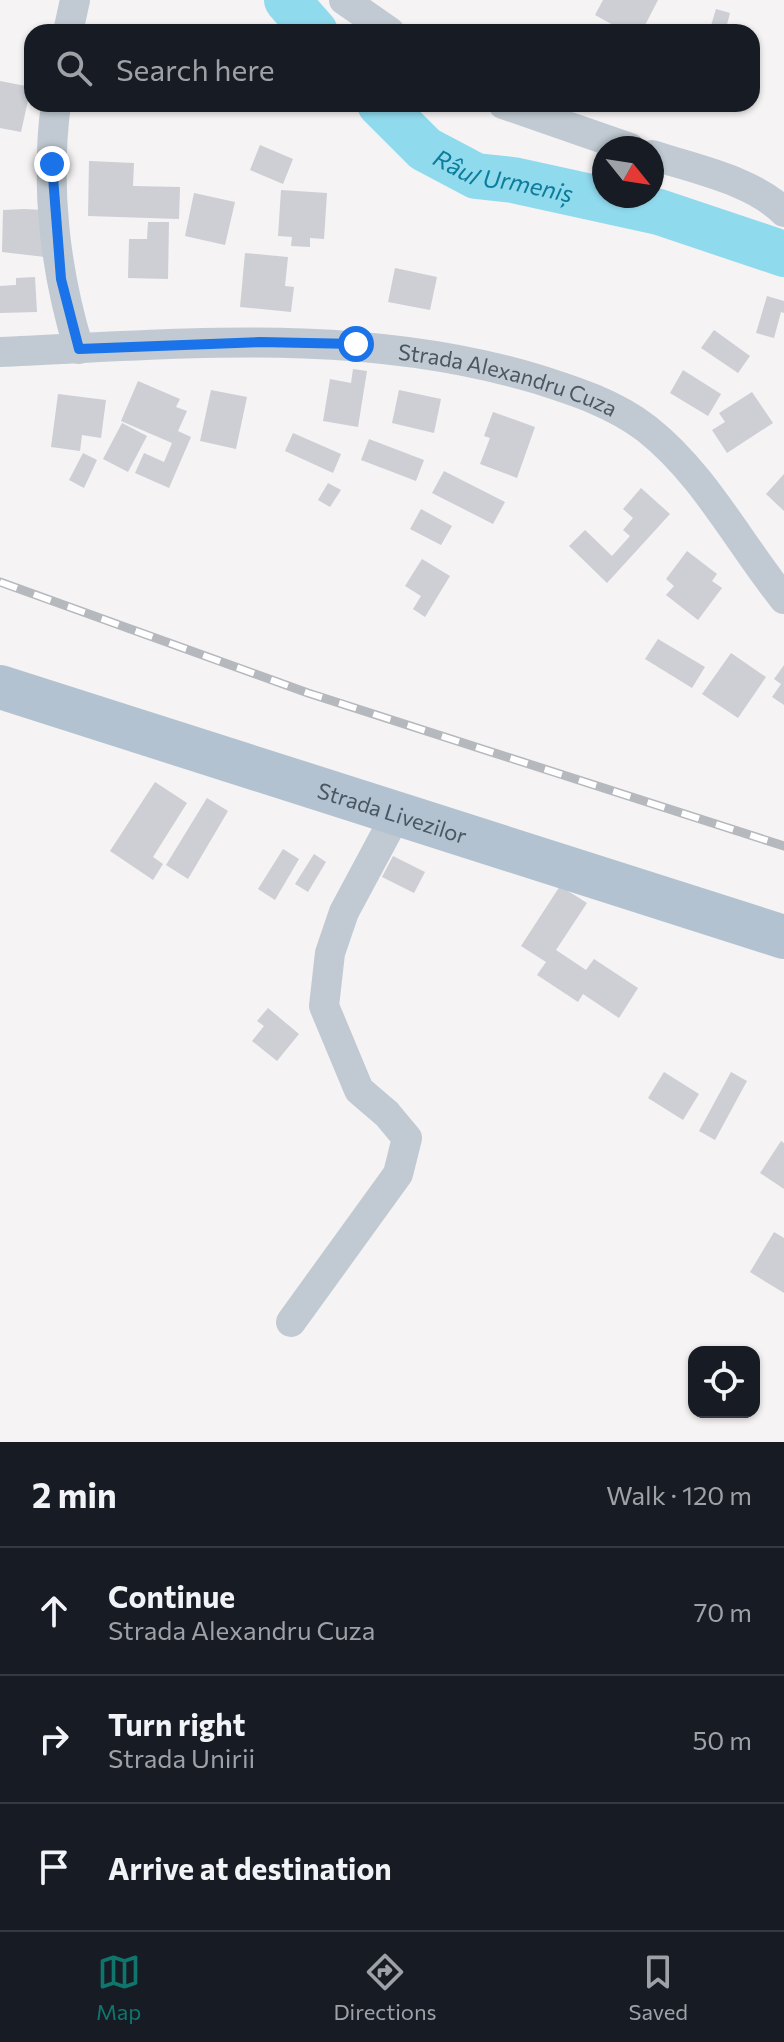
<!DOCTYPE html>
<html lang="en">
<head>
<meta charset="utf-8">
<style>
	:root { --surface:#171b24; --page:#242831; --text:#f1f3f6; --muted:#9ea1a6; --line:#363941; --accent:#0f766e }
	body { margin:0; font-family:Commissioner,sans-serif; background:var(--page); color:var(--text) }
	.controls { position:absolute; right:24px; bottom:24px; display:grid; overflow:hidden; border-radius:16px; box-shadow:0 2px 6px #0004 }
	.controls button { width:72px; height:72px; display:grid; place-items:center; padding:0; border:0; border-bottom:2px solid var(--line); background:var(--surface); color:var(--text); font:40px sans-serif }
	.compass { position:absolute; left:592px; top:136px; width:72px; height:72px; border-radius:50%; background:var(--surface); box-shadow:0 2px 6px #0004; rotate:120deg }
	.stop { position:absolute; width:24px; height:24px; margin:-18px; border:6px solid #1a73e8; border-radius:50%; background:#fff }
	.stop.end { background:#1a73e8; border-color:#fff; box-shadow:0 2px 8px #0008 }
	.list { margin:0; padding:0; list-style:none }
	h2 { display:flex; justify-content:space-between; align-items:center; height:104px; margin:0; padding:0 32px; font-size:34px }
	h2 small { font-size:26px; font-weight:400; color:var(--muted) }
	.list li { display:grid; grid-template-columns:52px 1fr auto; gap:24px; align-items:center; box-sizing:border-box; height:128px; padding:0 32px; border-top:2px solid var(--line) }
	.list b { display:block; font-size:30px; white-space:nowrap }
	.list p { margin:0; font-size:26px; white-space:nowrap; color:var(--muted) }
	.list em { font-size:26px; font-style:normal; color:var(--muted) }
	.icon { flex:none; width:44px; height:44px; fill:none; stroke:currentColor; stroke-width:2; stroke-linecap:round; stroke-linejoin:round }
	.map { position:relative; flex:none; width:784px; height:1442px; overflow:hidden }
	.search { position:absolute; background:var(--surface); box-shadow:0 2px 6px #0004; left:24px; right:24px; top:24px; height:88px; display:flex; align-items:center; gap:20px; box-sizing:border-box; padding:0 28px; border-radius:24px; color:var(--muted); font-size:30px }
	.sheet { height:488px; background:var(--surface) }
	nav { display:flex; justify-content:space-around; align-items:center; box-sizing:border-box; height:112px; border-top:2px solid var(--line); background:var(--surface); font-size:22px; color:var(--muted) }
	nav a { display:grid; justify-items:center; gap:4px }
	nav .on { color:var(--accent) }
	.map>svg:first-child { display:block }
	.lines { fill:none; stroke-linecap:round; stroke-linejoin:round }
	.river { stroke:#90daee; stroke-width:46 }
	.building { fill:#cdcfd5 }
	.street { stroke:#c1cad2; stroke-width:30 }
	.primary { stroke:#b3c2d1; stroke-width:44 }
	.rail-casing { stroke:#b5b8bd; stroke-width:9 }
	.rail { stroke:#fff; stroke-width:6; stroke-dasharray:18; stroke-linecap:butt }
	.route { stroke:#1a73e8; stroke-width:10 }
	.labels { text-anchor:middle; dominant-baseline:central; stroke-width:8; stroke-linejoin:round; paint-order:stroke }
	.street-label { font-size:22px; fill:#4a5661; stroke:#fff }
	.water-label { font-size:24px; font-style:italic; fill:#0c7c9b; stroke:#fff }
</style>
</head>
<body>
<div class="map">
<svg width="784" height="1442" viewBox="0 0 784 1442">
	<rect width="100%" height="100%" fill="#f5f3f3"/>
	<g class="lines">
		<!-- river -->
		<g class="river">
			<path d="M287,0L315,32"/>
			<path id="s1" d="M380,104L425,149L476,176L513,180L659,212L784,254"/>
		</g>
	</g>
	<!-- building -->
	<g class="building">
		<path d="M603,0H658L642,31L628,24L624,31L595,15Z"/>
		<path d="M716,9L730,13L725,32H709Z"/>
		<path d="M0,81L31,87L21,132L0,128Z"/>
		<path d="M260,145L293,159L283,184L250,170Z"/>
		<path d="M89,161L134,163L133,186L180,187L179,219L88,216Z"/>
		<path d="M281,190L327,193L324,239L310,238V247L291,246L292,237L278,236Z"/>
		<path d="M194,193L235,202L225,245L185,236Z"/>
		<path d="M24,209L45,210V257L2,252L3,210Z"/>
		<path d="M148,222H169L168,279L128,278L129,239H147Z"/>
		<path d="M245,253L288,257L285,286L294,287L291,312L240,307Z"/>
		<path d="M395,268L437,277L430,310L388,302Z"/>
		<path d="M35,277L37,312L0,313V286L16,285V278Z"/>
		<path d="M767,296L784,301V313L781,312L774,338L756,333Z"/>
		<path d="M714,330L750,356L738,373L701,348Z"/>
		<path d="M353,369L367,371L358,427L323,421L330,379L351,383Z"/>
		<path d="M683,370L721,394L708,416L670,393Z"/>
		<path d="M138,381L180,399L176,407L187,411L178,431L191,437L169,488L135,473L144,453L164,462L172,443L121,421Z"/>
		<path d="M211,390L247,397L236,449L200,441Z"/>
		<path d="M399,390L441,399L434,433L392,423Z"/>
		<path d="M752,392L773,423L727,453L712,430L725,422L719,413Z"/>
		<path d="M58,394L106,400L101,438L82,435L80,451L51,447Z"/>
		<path d="M493,412L535,427L517,478L480,464L490,438L484,436Z"/>
		<path d="M122,423L147,436L128,472L103,459Z"/>
		<path d="M293,433L341,454L333,473L285,451Z"/>
		<path d="M369,439L424,460L416,481L361,460Z"/>
		<path d="M83,453L97,460L84,488L69,480Z"/>
		<path d="M444,471L505,502L493,524L432,493Z"/>
		<path d="M784,474V511L766,494Z"/>
		<path d="M328,483L341,490L330,507L318,500Z"/>
		<path d="M641,488L670,514L607,583L569,546L585,530L612,556L630,536L623,530L633,518L623,509Z"/>
		<path d="M421,509L452,526L441,545L410,529Z"/>
		<path d="M687,551L717,574L712,581L722,588L698,620L666,595L674,586L666,579Z"/>
		<path d="M422,559L450,576L425,617L413,609L421,596L405,586Z"/>
		<path d="M658,639L705,667L692,688L645,659Z"/>
		<path d="M731,653L766,677L738,718L702,694Z"/>
		<path d="M784,665V705L772,697L781,684L774,679Z"/>
		<path d="M155,782L187,803L153,857L163,864L153,880L110,851Z"/>
		<path d="M207,798L228,811L188,879L166,865Z"/>
		<path d="M283,849L299,859L275,900L258,889Z"/>
		<path d="M314,854L326,862L308,892L295,884Z"/>
		<path d="M393,856L425,872L414,893L382,877Z"/>
		<path d="M560,886L587,903L556,950L586,970L594,959L638,988L619,1018L583,994L578,1002L537,975L546,962L521,946Z"/>
		<path d="M268,1008L299,1034L277,1061L252,1041L264,1026L257,1021Z"/>
		<path d="M664,1072L699,1094L683,1120L648,1098Z"/>
		<path d="M731,1072L747,1081L715,1140L699,1131Z"/>
		<path d="M781,1141L784,1143V1189L760,1173Z"/>
		<path d="M774,1232L784,1238V1293L750,1272Z"/>
	</g>
	<g class="lines">
		<!-- street -->
		<g class="street">
			<path d="M344,0L390,32"/>
			<path d="M68,32L75,0"/>
			<path d="M56,104C45,185 55,271 79,349"/>
			<path d="M503,104L630,148"/>
			<path d="M652,155C694,169 752,180 784,212"/>
			<path id="s2" d="M0,352C181,344 361,326 537,379C575,391 615,404 647,429C704,474 739,543 784,599"/>
			<path d="M291,1322L398,1174L407,1138L387,1114L359,1090L324,1006L330,953L344,912L396,815"/>
		</g>
		<!-- primary -->
		<path class="primary" id="s3" d="M0,687L784,937"/>
		<!-- rail casing -->
		<g class="rail-casing">
			<path id="rail" d="M0,582L308,693L784,846"/>
		</g>
		<!-- rail -->
		<use href="#rail" class="rail"/>
	</g>
	<g class="lines">
		<!-- route -->
		<path class="route" d="M52,164L61,279L79,349L260,342L356,344"/>
	</g>
	<g class="labels">
		<!-- street labels -->
		<g class="street-label">
			<text stroke="none"><textPath href="#s2" startOffset="512">Strada Alexandru Cuza</textPath></text>
			<text stroke="none"><textPath href="#s3" startOffset="412">Strada Livezilor</textPath></text>
		</g>
		<!-- water labels -->
		<g class="water-label">
			<text stroke="none"><textPath href="#s1" startOffset="148">Râul Urmeniș</textPath></text>
		</g>
	</g>
</svg>
<div class="controls">
<button><svg class="icon" aria-label="locate" viewBox="0 0 24 24"><circle cx="12" cy="12" r="6"/><path d="M12 2v4M12 18v4M2 12h4M18 12h4"/></svg></button>
</div>
<svg class="compass" viewBox="-18 -18 36 36"><path d="M0-13l5 13h-10z" fill="#e53935"/><path d="M0 13l5-13h-10z" fill="#9ea1a6"/></svg>
<div class="stop" style="left:356px;top:344px"></div>
<div class="stop end" style="left:52px;top:164px"></div>
<div class="search"><svg class="icon" aria-label="search" viewBox="0 0 24 24"><circle cx="10" cy="10" r="6"/><path d="M15 15l6 6"/></svg>Search here</div>
</div>
<section class="sheet">
<h2>2 min<small>Walk · 120 m</small></h2>
<ul class="list">
<li><svg class="icon" aria-label="ahead" viewBox="0 0 24 24"><path d="M12 20V5M6 11l6-6 6 6"/></svg><div><b>Continue</b><p>Strada Alexandru Cuza</p></div><em>70 m</em></li>
<li><svg class="icon" aria-label="right" viewBox="0 0 24 24"><path d="M7 20v-9h11M14 6l5 5-5 5"/></svg><div><b>Turn right</b><p>Strada Unirii</p></div><em>50 m</em></li>
<li><svg class="icon" aria-label="arrive" viewBox="0 0 24 24"><path d="M6 21V4h12l-3 4 3 4H6"/></svg><div><b>Arrive at destination</b></div></li>
</ul>
</section>
<nav>
<a class="on"><svg class="icon" aria-label="map" viewBox="0 0 24 24"><path d="M3 6l6-2 6 2 6-2v14l-6 2-6-2-6 2zM9 4v14M15 6v14"/></svg>Map</a>
<a><svg class="icon" aria-label="directions" viewBox="0 0 24 24"><path d="M12 3l9 9-9 9-9-9zM9 14v-3h6M13 9l2 2-2 2"/></svg>Directions</a>
<a><svg class="icon" aria-label="saved" viewBox="0 0 24 24"><path d="M7 4h10v16l-5-4-5 4z"/></svg>Saved</a>
</nav>
</body>
</html>
